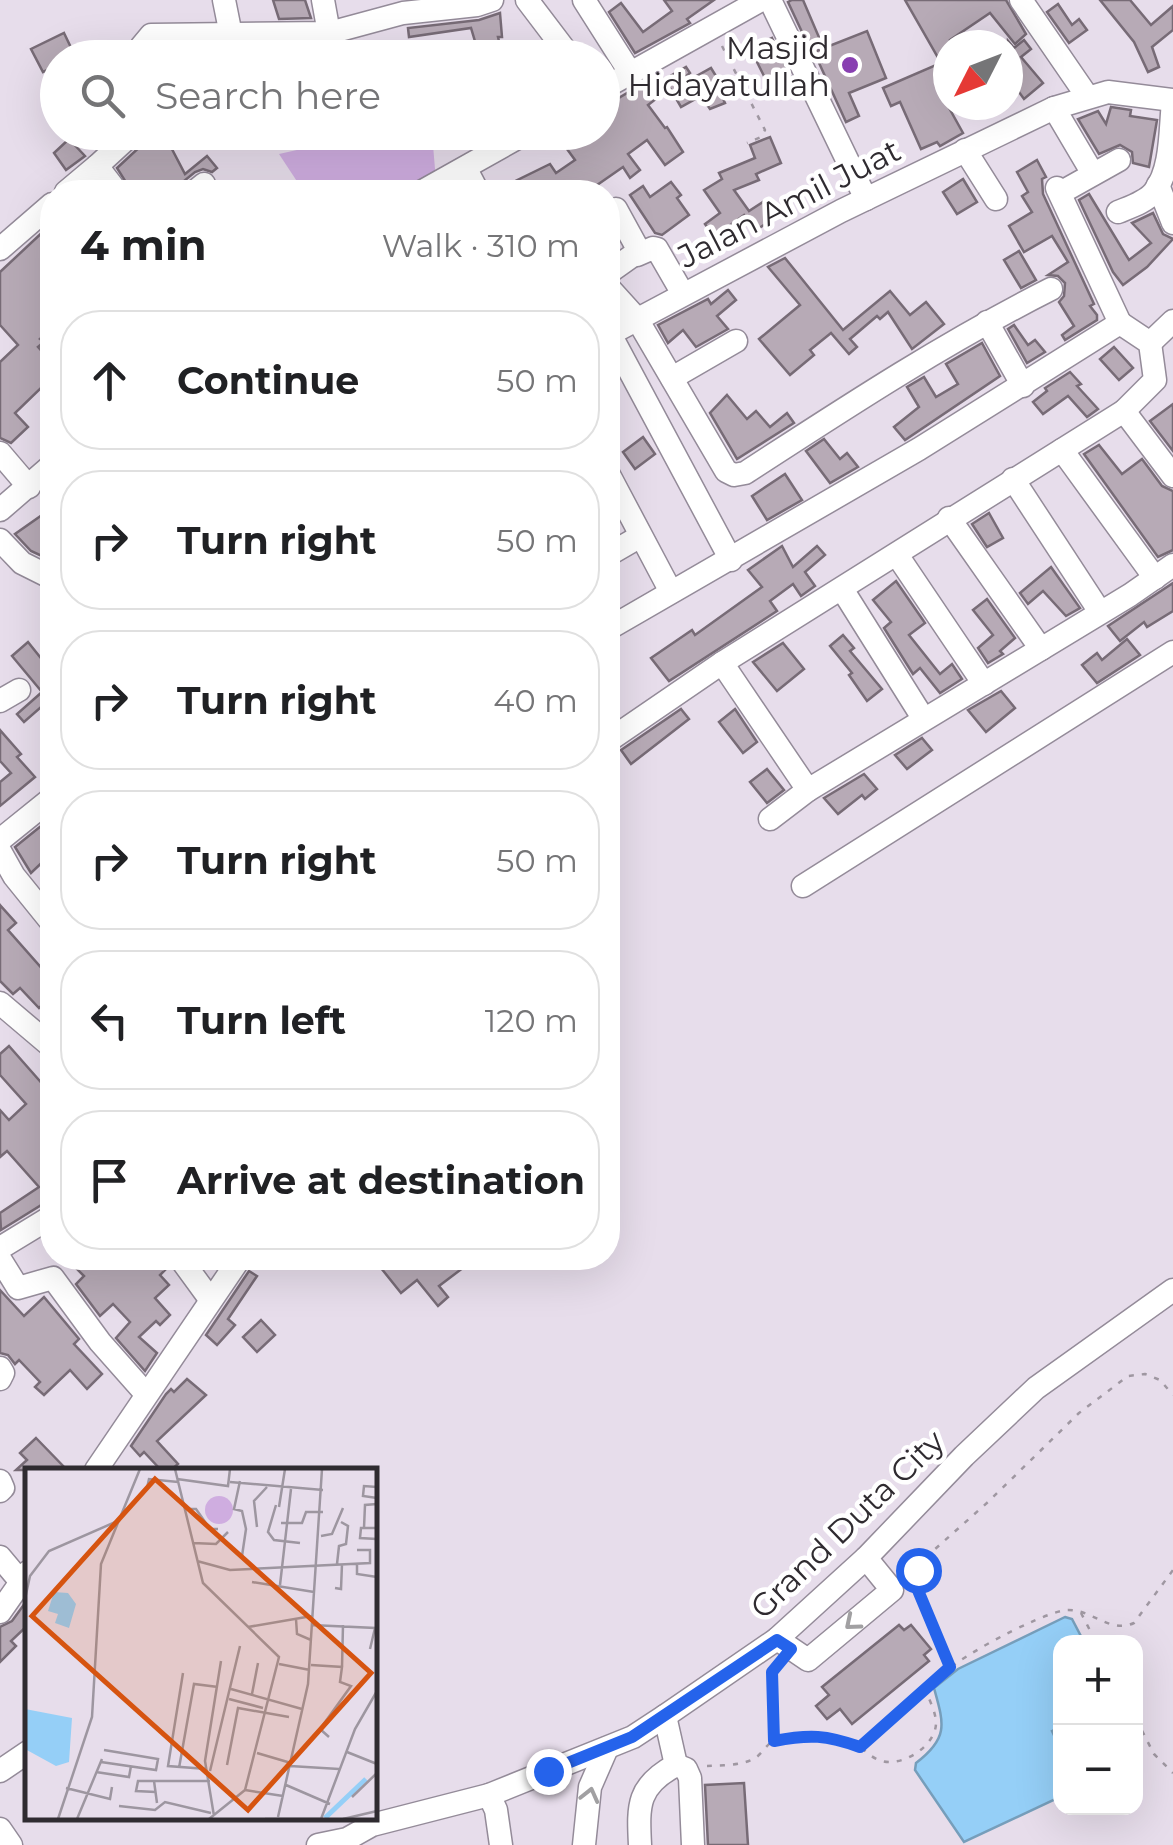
<!DOCTYPE html>
<html lang="en">
<head>
<meta charset="utf-8">
<style>
	:root { --surface:#fff; --page:#f2f2f2; --text:#202124; --muted:#757577; --line:#e0e0e0 }
	body { margin:0; font-family:Montserrat,sans-serif; background:var(--page); color:var(--text) }
	.controls { position:absolute; right:30px; bottom:30px; display:grid; overflow:hidden; border-radius:20px; box-shadow:0 10px 40px #0002 }
	.controls button { width:90px; height:90px; display:grid; place-items:center; padding:0; border:0; border-bottom:2px solid var(--line); background:var(--surface); color:var(--text); font:50px sans-serif }
	.compass { position:absolute; left:933px; top:30px; width:90px; height:90px; border-radius:50%; background:var(--surface); box-shadow:0 10px 40px #0002; rotate:228deg }
	.stop { position:absolute; width:30px; height:30px; margin:-22px; border:8px solid #2563eb; border-radius:50%; background:#fff }
	.stop.end { background:#2563eb; border-color:#fff; box-shadow:0 2px 10px #0008 }
	.list { margin:0; padding:0; list-style:none }
	h2 { display:flex; justify-content:space-between; align-items:center; height:130px; margin:0; padding:0 40px; font-size:42px }
	h2 small { font-size:32px; font-weight:400; color:var(--muted) }
	.list li { display:grid; grid-template-columns:65px 1fr auto; gap:30px; align-items:center; box-sizing:border-box; height:140px; margin:0 20px 20px; padding:0 20px; border:2px solid var(--line); border-radius:40px }
	.list b { display:block; font-size:38px; white-space:nowrap }
	.list em { font-size:32px; font-style:normal; color:var(--muted) }
	.icon { flex:none; width:55px; height:55px; fill:none; stroke:currentColor; stroke-width:2; stroke-linecap:round; stroke-linejoin:round }
	.map { position:relative; flex:none; width:1173px; height:1845px; overflow:hidden }
	.search { position:absolute; background:var(--surface); box-shadow:0 10px 40px #0002; left:40px; top:40px; width:580px; height:110px; display:flex; align-items:center; gap:25px; box-sizing:border-box; padding:0 35px; border-radius:55px; color:var(--muted); font-size:38px }
	.panel { position:absolute; background:var(--surface); box-shadow:0 10px 40px #0002; left:40px; top:180px; width:580px; height:1090px; border-radius:40px }
	.map>svg:first-child { display:block }
	.green { fill:#cfade0 }
	.water { fill:#95cff7; stroke:#769ebb; stroke-width:2.5 }
	.building { fill:#b7aab6; stroke:#776b76; stroke-width:2.5 }
	.lines { fill:none; stroke-linecap:round; stroke-linejoin:round }
	.minor-casing { stroke:#948b99; stroke-width:25 }
	.path { stroke:#9f97a1; stroke-width:2.5; stroke-dasharray:5 8; stroke-linecap:butt }
	.minor { stroke:#fff; stroke-width:22 }
	.oneway { stroke:#a1a0a2 }
	.route { stroke:#2563eb; stroke-width:12 }
	.poi-dot { fill:#883fb1; stroke:#fff; stroke-width:4 }
	.labels { text-anchor:middle; dominant-baseline:central; stroke-width:9; stroke-linejoin:round; paint-order:stroke }
	.poi-label { font-size:32px; fill:#2f2b30; stroke:#fff; text-anchor:end }
	.street-label { font-size:32px; fill:#2f2b30; stroke:#fff }
	.inset-river { fill:none; stroke:#95cff7; stroke-width:5 }
	.inset-road { fill:none; stroke:#9d96a0; stroke-width:2.5 }
	.view { fill:#d65410; fill-opacity:0.15; stroke:#d65410; stroke-width:5 }
	.inset-edge { fill:none; stroke:#2f2b30; stroke-width:5 }
</style>
</head>
<body>
<div class="map">
<svg width="1173" height="1845" viewBox="0 0 1173 1845">
	<rect width="100%" height="100%" fill="#e7ddeb"/>
	<!-- green -->
	<path class="green" d="M373,133H432L436,181L409,192H304L279,154Z"/>
	<!-- water -->
	<path class="water" d="M1065,1617L1072,1619L1084,1642H1060V1727L1052,1731L1060,1748V1797L964,1842L915,1770L916,1763C949,1738 944,1724 934,1688L958,1669Z"/>
	<!-- building -->
	<g class="building">
		<path d="M273,0H305L311,18L279,19Z"/>
		<path d="M664,0H714L687,19L690,23L635,53L609,12L621,3L643,32L672,11Z"/>
		<path d="M792,0H803L821,42L809,47L788,2Z"/>
		<path d="M905,0H1006L1026,34L1015,44L990,13L950,40L952,45H948V106L963,133L940,146L937,142L921,149L900,102L891,106L883,88L941,63Z"/>
		<path d="M1100,0H1130L1151,25L1173,6V30L1152,47L1159,67L1148,72L1134,42Z"/>
		<path d="M1058,4L1072,25L1079,19L1087,30L1069,43L1047,12Z"/>
		<path d="M500,13L502,37H498L503,58H480L471,28L409,37L408,28L479,20Z"/>
		<path d="M867,31L886,78L849,93L859,116L846,122L814,52Z"/>
		<path d="M64,33L76,58H58V65L43,72L31,49Z"/>
		<path d="M772,38L791,78L770,88L750,48Z"/>
		<path d="M1024,40L1031,49L1021,57L1043,83L1024,99L1019,92L1008,101V41L1014,48Z"/>
		<path d="M686,67L690,73L680,81L682,84L711,68L724,89L720,92L725,103L710,109L701,96L681,107L670,88L648,105L665,128L667,127L683,152L665,165L647,140L628,154L640,170L630,178L623,167L587,192H493L550,164L556,173L575,160L559,138L567,132H602V108L654,77L658,83Z"/>
		<path d="M1111,107L1131,110L1130,116L1157,120L1149,167L1133,163L1132,152L1120,145L1099,154L1078,119L1098,111L1106,124Z"/>
		<path d="M149,132H163L185,174L207,156L217,168L212,172L203,169L195,172L184,181L179,192H132L117,168L144,143Z"/>
		<path d="M770,137L781,163L756,174L759,180L734,190L749,211L766,200L777,217L754,231L744,215L714,237L705,224L720,213L704,190L722,179L719,173L755,158L750,145Z"/>
		<path d="M69,139L85,156L66,170L54,153Z"/>
		<path d="M1037,160L1046,177L1042,179L1043,194L1094,304L1090,306L1097,315V320L1065,340L1062,335L1074,326L1059,302L1064,296L1065,283L1058,276L1048,275L1068,262L1052,236L1024,252L1009,226L1032,212L1022,196L1028,192L1017,172Z"/>
		<path d="M963,179L977,202L957,214L943,192Z"/>
		<path d="M671,182L681,195L677,198L689,215L662,235L655,233L630,195L643,186L650,197Z"/>
		<path d="M1089,194L1129,260L1151,243L1132,223L1153,213L1163,234L1173,239L1147,267L1123,285L1113,272L1079,200Z"/>
		<path d="M47,228L52,235V269L43,278L52,289V328L40,339L44,342L38,347L52,363V390L46,383L15,413L28,427L11,443L0,438V362L18,345L0,325V272Z"/>
		<path d="M1019,251L1036,280L1021,288L1004,260Z"/>
		<path d="M785,258L843,330L890,291L910,315L926,302L944,324L912,349L888,312L880,319L877,316L850,339L857,347L849,354L831,333L810,350L814,355L790,375L759,339L800,305L768,267Z"/>
		<path d="M728,290L736,300L717,316L728,329L696,347L683,330L668,343L658,325L708,299L711,304Z"/>
		<path d="M1014,325L1028,345L1035,340L1045,352L1027,363L1008,329Z"/>
		<path d="M982,343L1000,376L905,440L894,427L919,407L907,387L924,377L936,397L958,384L946,364Z"/>
		<path d="M1114,347L1133,368L1119,380L1100,359Z"/>
		<path d="M1070,372L1081,384L1077,386L1098,409L1087,417L1068,396L1043,414L1033,402L1047,391L1045,388Z"/>
		<path d="M727,395L747,419L756,411L770,427L787,413L794,423L737,459L710,413Z"/>
		<path d="M1173,404V451L1150,421Z"/>
		<path d="M643,437L655,454L635,469L623,452Z"/>
		<path d="M824,439L840,459L847,453L858,467L830,483L806,451Z"/>
		<path d="M1099,445L1122,474L1142,459L1162,486L1173,491V550L1158,557L1084,454Z"/>
		<path d="M785,474L802,500L767,520L752,496Z"/>
		<path d="M52,508V550L44,557L31,551L15,534Z"/>
		<path d="M989,513L1003,538L987,547L972,524Z"/>
		<path d="M782,546L793,567L817,546L825,555L805,572L815,586L801,596L793,584L770,601L777,611L669,681L651,658L692,630L695,635L762,587L748,570Z"/>
		<path d="M1051,567L1080,608L1066,616L1043,591L1028,604L1020,593Z"/>
		<path d="M896,581L925,623L909,635L940,674L952,664L962,679L940,693L920,668L913,674L884,628L891,622L873,600Z"/>
		<path d="M1173,583V611L1147,627L1144,622L1120,641L1108,626Z"/>
		<path d="M987,599L1015,638L1000,651L1003,654L988,663L978,648L993,635L973,610Z"/>
		<path d="M843,635L854,648L850,651L882,689L867,701L849,675L852,673L830,646Z"/>
		<path d="M1127,639L1140,655L1097,683L1082,665L1097,653L1102,660Z"/>
		<path d="M28,642L40,657L44,654L52,663V704L49,700L24,722L17,714L42,692L12,656Z"/>
		<path d="M783,643L804,669L777,691L753,662Z"/>
		<path d="M1001,691L1015,708L986,732L968,710Z"/>
		<path d="M681,709L689,719L631,764L621,750Z"/>
		<path d="M735,709L757,742L743,753L719,722Z"/>
		<path d="M0,730L21,754L17,757L35,777L0,806V782L11,773L0,761Z"/>
		<path d="M922,738L932,750L907,769L895,755Z"/>
		<path d="M767,769L784,790L767,803L750,782Z"/>
		<path d="M864,774L877,789L865,799L862,795L838,814L824,798Z"/>
		<path d="M46,822L52,829V853L31,873L15,847Z"/>
		<path d="M0,905L16,923L8,930L52,980V996L39,1008L20,988L13,994L0,981Z"/>
		<path d="M9,1046L46,1088L52,1083V1202L43,1204L1,1230L0,1213L39,1187L7,1151L0,1157V1110L9,1120L26,1104L0,1075V1054Z"/>
		<path d="M66,1258H153L165,1270L160,1275L169,1285L155,1298L170,1315L160,1325L156,1321L139,1337L157,1353L145,1371L116,1338L130,1322L113,1304L100,1316L76,1284L84,1276Z"/>
		<path d="M384,1258H476L439,1286L448,1297L438,1306L417,1280L401,1293L377,1263Z"/>
		<path d="M249,1271L257,1276L228,1319L235,1325L217,1345L206,1335Z"/>
		<path d="M0,1290L24,1316L44,1297L79,1339L74,1344L102,1374L87,1389L70,1370L44,1395L35,1387L40,1382L19,1360L15,1364L8,1355L0,1353Z"/>
		<path d="M261,1320L275,1335L257,1352L243,1337Z"/>
		<path d="M187,1379L206,1395L157,1441L178,1464L171,1470H161L144,1452L140,1456L131,1446L166,1394L171,1389L174,1392Z"/>
		<path d="M36,1438L67,1470H16L27,1460L20,1453Z"/>
		<path d="M28,1599V1625L11,1641L16,1646L0,1662V1627L12,1621Z"/>
		<path d="M899,1625L904,1630L911,1625L931,1649L924,1655L929,1661L852,1724L840,1709L827,1719L816,1706L829,1695L822,1687Z"/>
		<path d="M744,1783L748,1845H708L705,1785Z"/>
	</g>
	<g class="lines">
		<!-- minor casing -->
		<g class="minor-casing">
			<g id="minor">
				<path d="M224,0L231,35"/>
				<path d="M323,0L329,33"/>
				<path d="M527,0L571,58"/>
				<path d="M584,0L631,74"/>
				<path d="M770,0L866,199"/>
				<path d="M1021,0L1087,96"/>
				<path d="M143,58L141,47L151,35L329,33L403,13L477,5L492,0"/>
				<path d="M602,89L761,0"/>
				<path d="M1054,108L1093,174"/>
				<path d="M965,150L996,199"/>
				<path d="M466,169L478,192"/>
				<path d="M1158,185L1173,223"/>
				<path d="M1057,188L1120,323"/>
				<path d="M1069,188L1119,160"/>
				<path d="M66,192L97,166"/>
				<path d="M117,192L97,166L134,132"/>
				<path d="M194,192L204,184"/>
				<path d="M421,192L528,132"/>
				<path d="M1118,212C1130,207 1146,202 1154,192C1172,170 1170,129 1173,102"/>
				<path d="M0,249L52,204"/>
				<path d="M637,255L653,248L657,249L683,294"/>
				<path d="M608,273L639,251L616,209"/>
				<path d="M608,287L637,319L726,471L734,475L745,473C845,408 944,343 1051,289"/>
				<path d="M987,322L1023,386"/>
				<path d="M610,334L731,560"/>
				<path d="M608,335L841,211L1054,108L1108,92L1173,100"/>
				<path d="M1150,343L1173,321"/>
				<path d="M672,378L736,341"/>
				<path d="M1124,411L1173,476"/>
				<path d="M1062,450L1155,578"/>
				<path d="M0,453L29,487"/>
				<path d="M608,473L671,592"/>
				<path d="M1013,479L1100,612"/>
				<path d="M0,510L52,465"/>
				<path d="M949,518L1041,649"/>
				<path d="M0,540L22,563L52,578"/>
				<path d="M608,555L639,537"/>
				<path d="M897,555L984,684"/>
				<path d="M842,589L923,718"/>
				<path d="M608,629L919,449L1120,323L1150,343L1155,380L1124,411L722,663L608,741"/>
				<path d="M722,663L808,790L1130,595L1173,565"/>
				<path d="M0,701L19,690"/>
				<path d="M770,819L808,790"/>
				<path d="M0,840L52,798"/>
				<path d="M0,851L14,876L52,923"/>
				<path d="M803,886L1173,652"/>
				<path d="M0,1003L52,1047"/>
				<path d="M0,1248L51,1217"/>
				<path d="M180,1258L210,1299"/>
				<path d="M0,1259L18,1288L53,1278L100,1342L146,1394"/>
				<path d="M0,1368L3,1373L0,1379"/>
				<path d="M96,1470L240,1258"/>
				<path d="M0,1481L3,1488L0,1491"/>
				<path d="M0,1557L21,1582"/>
				<path d="M0,1612L28,1572"/>
				<path d="M777,1639L808,1660L892,1590L866,1558"/>
				<path d="M665,1716L676,1765"/>
				<path d="M676,1765L686,1769L690,1778L693,1845"/>
				<path d="M0,1771L28,1752"/>
				<path d="M489,1795L496,1810L501,1845"/>
				<path d="M0,1829L11,1845"/>
				<path d="M318,1845L347,1839L372,1825L489,1795L633,1737L665,1716L777,1639L866,1558L964,1456L1036,1388L1173,1290"/>
				<path d="M584,1845L590,1787L607,1748"/>
				<path d="M640,1845C638,1805 637,1786 676,1765"/>
			</g>
		</g>
		<!-- path -->
		<g class="path">
			<path d="M722,46L765,130L761,137L747,143"/>
			<path d="M1081,1613L1096,1642"/>
			<path d="M949,1666L917,1588L916,1580L925,1558L988,1502L1079,1413L1128,1376L1145,1374L1160,1380L1173,1395"/>
			<path d="M1136,1719L1154,1754L1173,1773"/>
			<path d="M774,1739L772,1672L778,1665"/>
			<path d="M862,1748C867,1753 874,1759 882,1761C904,1767 936,1745 936,1723C936,1713 930,1701 926,1692"/>
			<path d="M707,1766C723,1765 742,1766 755,1758C762,1754 766,1745 773,1741C800,1727 834,1738 860,1747L926,1692C934,1668 1041,1612 1067,1610C1092,1609 1110,1634 1134,1623L1173,1570"/>
		</g>
		<!-- minor -->
		<use href="#minor" class="minor"/>
	</g>
	<!-- one-way arrows -->
	<defs><path id="oneway-chevron" d="M-2-3.5L2.5 0L-2 3.5" fill="none" stroke-width="1.6" stroke-linecap="round" stroke-linejoin="round" transform="scale(2.5)"/></defs>
	<g class="oneway">
		<use href="#oneway-chevron" transform="translate(852 1623) rotate(140)"/>
		<use href="#oneway-chevron" transform="translate(590 1795) rotate(-76)"/>
	</g>
	<g class="lines">
		<!-- route -->
		<path class="route" d="M548,1771L632,1737L777,1640L791,1649L772,1672L774,1741C810,1734 826,1735 860,1747L950,1667L917,1588L918,1570"/>
	</g>
	<!-- markers -->
	<circle class="poi-dot" cx="850" cy="65" r="10"/>
	<g class="labels">
		<!-- poi labels -->
		<g class="poi-label">
			<text x="830" y="47">Masjid<tspan x="830" dy="37">Hidayatullah</tspan></text>
		</g>
		<!-- street labels -->
		<g class="street-label">
			<text transform="translate(789 203) rotate(-27)">Jalan Amil Juat</text>
			<text transform="translate(847 1524) rotate(-44)">Grand Duta City</text>
		</g>
	</g>
	<!-- overview -->
	<g transform="translate(25 1468)">
		<rect width="352" height="352" fill="#e7ddeb"/>
		<path d="M180 42a14 14 0 1 1 28 0a14 14 0 1 1-28 0Z" fill="#cfade0"/>
		<path d="M29,124L43,125L51,136L44,160L30,155L33,146L23,143ZM0,241L47,250L44,294L31,298L0,281Z" fill="#95cff7"/>
		<path class="inset-river" d="M300,350L341,311"/>
		<path class="inset-road" d="M150,1L178,115L254,189L220,322L184,351M152,11L203,18L205,1M215,13L209,41L217,43L221,61L217,88M205,14L298,22M352,19L339,18L338,28L352,30M122,20L124,11L153,14M251,37L243,64L249,72L275,75M254,39L260,1M159,41H171L185,61H193M256,55H277L281,44H298M232,59L229,33L242,19M339,60L340,37L352,36M352,60H336L335,70L352,71M296,68L307,66L318,40M168,75L191,76L203,64M172,93L205,102L345,95V82H332M312,96L314,78L321,76L323,58L316,54M332,96V106L352,109M227,114L289,124M255,117L266,21M310,120L316,121L317,96M0,131L5,108L24,83L95,52M271,151L272,166L286,172M286,157L350,160L345,181M223,159L287,148M254,196L285,202M286,197L317,199L315,214L326,218L295,261L304,269M317,199L318,157M158,205L143,298L182,301M206,221L277,241M227,226L233,195M204,231L238,240M322,284L352,296M232,285L266,295M76,294L131,302L133,291L79,282M202,297L213,240L264,249M265,298L314,301M154,300L169,216L193,219M185,303L215,178M71,304L104,309L106,298M129,313H113L111,323L131,324M261,317L305,336M41,320L85,331L87,319M220,322L258,328M327,329L352,305M132,335L129,313H185M94,338L130,342L140,334L186,345M189,348L180,293L196,193M253,349L283,216L297,1M33,351L67,249L76,96L115,1M52,351L77,291M240,351H297M296,351L330,261L352,223M318,351L352,343"/>
		<path class="view" d="M130,11L346,205L223,342L7,148Z"/>
		<rect width="352" height="352" class="inset-edge"/>
	</g>
</svg>
<div class="controls">
<button>+</button>
<button>−</button>
</div>
<svg class="compass" viewBox="-18 -18 36 36"><path d="M0-13l5 13h-10z" fill="#e53935"/><path d="M0 13l5-13h-10z" fill="#757577"/></svg>
<div class="stop" style="left:918px;top:1570px"></div>
<div class="stop end" style="left:548px;top:1771px"></div>
<div class="search"><svg class="icon" aria-label="search" viewBox="0 0 24 24"><circle cx="10" cy="10" r="6"/><path d="M15 15l6 6"/></svg>Search here</div>
<section class="panel">
<h2>4 min<small>Walk · 310 m</small></h2>
<ul class="list">
<li><svg class="icon" aria-label="ahead" viewBox="0 0 24 24"><path d="M12 20V5M6 11l6-6 6 6"/></svg><div><b>Continue</b></div><em>50 m</em></li>
<li><svg class="icon" aria-label="right" viewBox="0 0 24 24"><path d="M7 20v-9h11M14 6l5 5-5 5"/></svg><div><b>Turn right</b></div><em>50 m</em></li>
<li><svg class="icon" aria-label="right" viewBox="0 0 24 24"><path d="M7 20v-9h11M14 6l5 5-5 5"/></svg><div><b>Turn right</b></div><em>40 m</em></li>
<li><svg class="icon" aria-label="right" viewBox="0 0 24 24"><path d="M7 20v-9h11M14 6l5 5-5 5"/></svg><div><b>Turn right</b></div><em>50 m</em></li>
<li><svg class="icon" aria-label="left" viewBox="0 0 24 24"><path d="M17 20v-9H6M10 6l-5 5 5 5"/></svg><div><b>Turn left</b></div><em>120 m</em></li>
<li><svg class="icon" aria-label="arrive" viewBox="0 0 24 24"><path d="M6 21V4h12l-3 4 3 4H6"/></svg><div><b>Arrive at destination</b></div></li>
</ul>
</section>
</div>
</body>
</html>
